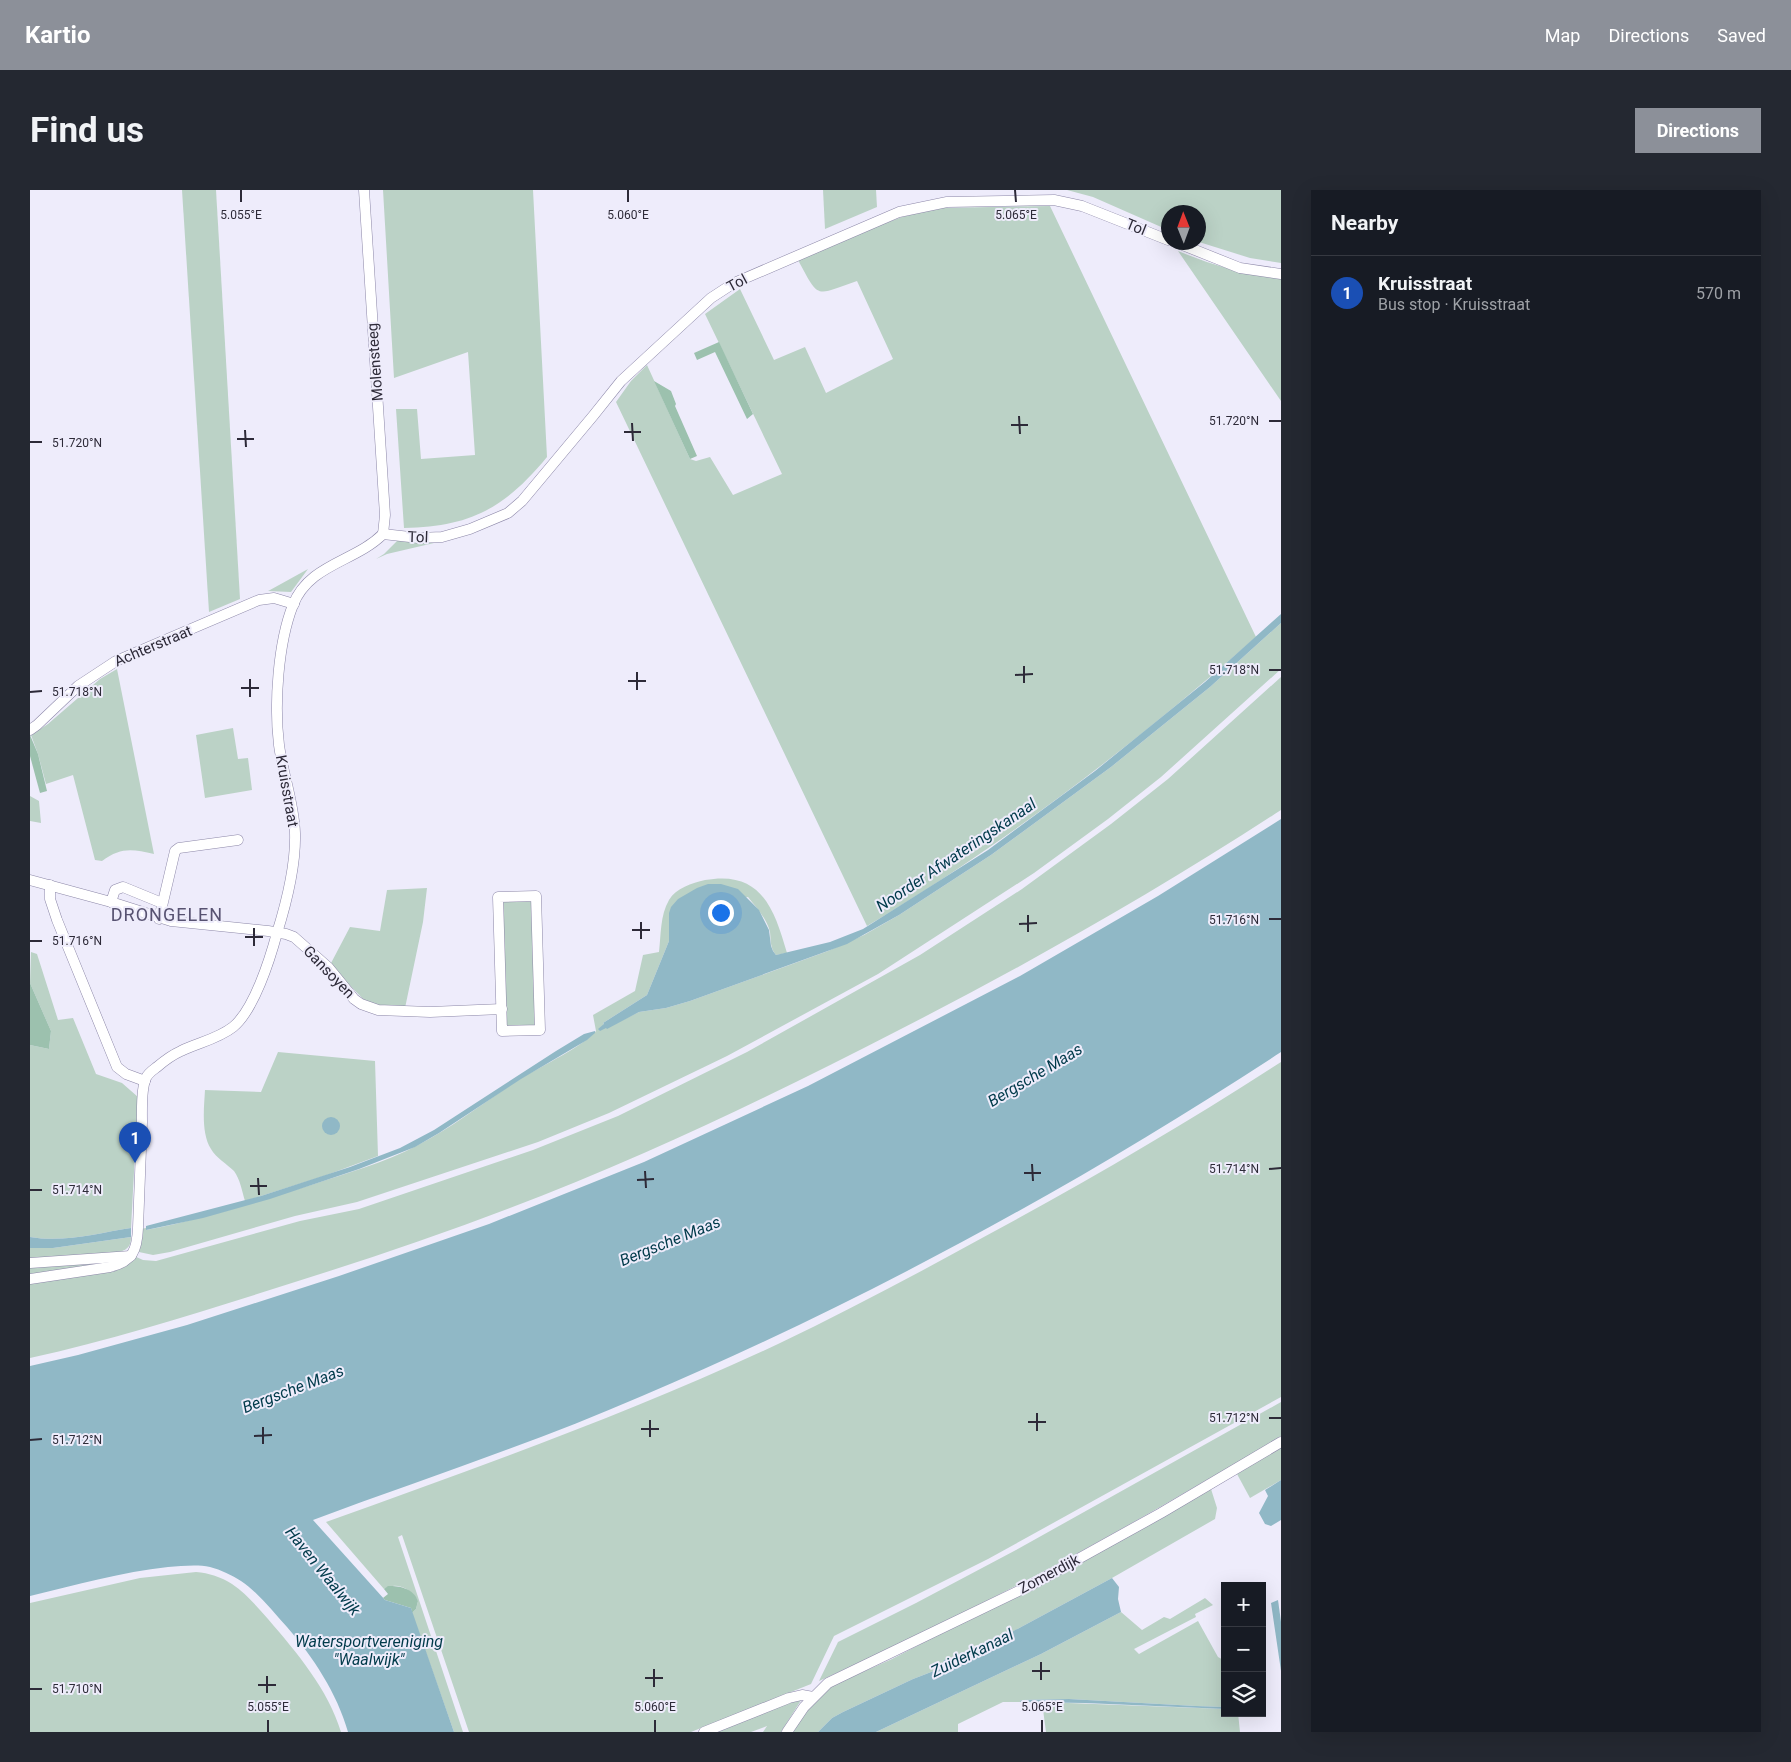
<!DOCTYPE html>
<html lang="en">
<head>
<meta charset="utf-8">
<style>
	:root { --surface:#171b24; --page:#242831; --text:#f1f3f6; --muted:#9ea1a6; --line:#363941; --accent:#8c9099 }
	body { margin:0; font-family:Roboto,sans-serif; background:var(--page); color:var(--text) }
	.controls { position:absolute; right:15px; bottom:15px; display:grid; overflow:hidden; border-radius:0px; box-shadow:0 5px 20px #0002 }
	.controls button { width:45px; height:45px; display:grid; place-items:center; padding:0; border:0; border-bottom:1px solid var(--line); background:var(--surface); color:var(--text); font:25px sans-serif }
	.compass { position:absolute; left:1131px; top:15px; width:45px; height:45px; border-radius:50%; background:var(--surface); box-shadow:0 5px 20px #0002; rotate:359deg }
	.you { position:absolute; left:690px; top:722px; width:18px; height:18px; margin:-12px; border:4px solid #fff; border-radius:50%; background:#1a73e8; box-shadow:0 0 0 8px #1a73e833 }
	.badge { display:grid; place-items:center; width:32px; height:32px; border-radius:50%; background:var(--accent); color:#fff; font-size:16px; font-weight:700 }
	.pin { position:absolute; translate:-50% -41px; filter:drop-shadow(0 1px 2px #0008) }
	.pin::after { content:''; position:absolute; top:26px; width:18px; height:15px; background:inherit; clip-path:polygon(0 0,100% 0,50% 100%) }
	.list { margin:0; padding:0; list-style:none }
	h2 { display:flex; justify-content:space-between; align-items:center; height:65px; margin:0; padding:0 20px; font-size:21px }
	h2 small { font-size:16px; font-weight:400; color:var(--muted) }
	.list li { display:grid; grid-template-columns:32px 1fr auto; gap:15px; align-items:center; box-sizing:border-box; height:75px; padding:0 20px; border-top:1px solid var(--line) }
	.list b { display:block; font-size:19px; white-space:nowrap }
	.list p { margin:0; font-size:16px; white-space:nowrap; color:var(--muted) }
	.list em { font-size:16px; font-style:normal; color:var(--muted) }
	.icon { flex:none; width:28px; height:28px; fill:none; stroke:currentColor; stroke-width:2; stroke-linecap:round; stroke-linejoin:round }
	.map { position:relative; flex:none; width:1251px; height:1542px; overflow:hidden; border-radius:0px }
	header { display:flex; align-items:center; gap:30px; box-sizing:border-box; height:70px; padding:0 25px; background:var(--accent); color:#fff }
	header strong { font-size:24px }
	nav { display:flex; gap:28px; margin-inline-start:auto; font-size:18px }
	.intro { display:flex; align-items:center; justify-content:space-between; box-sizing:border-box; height:120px; padding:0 30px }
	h1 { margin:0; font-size:35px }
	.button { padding:12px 22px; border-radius:0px; background:var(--accent); color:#fff; font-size:18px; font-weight:700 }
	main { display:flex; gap:30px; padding:0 30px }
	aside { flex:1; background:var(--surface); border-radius:0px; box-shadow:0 5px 20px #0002 }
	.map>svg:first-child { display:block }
	.green { fill:#bbd2c6 }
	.forest { fill:#9cc1ae }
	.water { fill:#90b8c6 }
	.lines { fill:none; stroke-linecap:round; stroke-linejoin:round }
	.minor-casing { stroke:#8c87a8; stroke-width:11 }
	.minor { stroke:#fff; stroke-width:10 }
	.ticks { fill:none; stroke:#2d2a38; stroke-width:2 }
	.labels { text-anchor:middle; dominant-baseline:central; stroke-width:4; stroke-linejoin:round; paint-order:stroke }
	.street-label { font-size:15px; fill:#2d2a38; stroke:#eeecfb }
	.water-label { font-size:16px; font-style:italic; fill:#003a4a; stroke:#eeecfb }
	.quarter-label { font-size:18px; letter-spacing:1px; fill:#575271; stroke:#eeecfb }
	.ticks-label { font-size:12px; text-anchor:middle; fill:#2d2a38; stroke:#eeecfb; stroke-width:4; stroke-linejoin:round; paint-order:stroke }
</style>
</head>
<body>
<header>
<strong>Kartio</strong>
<nav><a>Map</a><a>Directions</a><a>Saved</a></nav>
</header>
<div class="intro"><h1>Find us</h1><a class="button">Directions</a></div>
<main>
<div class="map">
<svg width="1251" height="1542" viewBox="0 0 1251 1542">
	<rect width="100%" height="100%" fill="#eeecfb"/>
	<!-- green -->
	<g class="green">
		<path d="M152,0H186L210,409L179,422Z"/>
		<path d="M353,0H503L517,267C475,318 440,337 374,338L366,219H387L391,269L445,265L438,162L364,188Z"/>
		<path d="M793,0H846L847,17L795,39Z"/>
		<path d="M1037,0H1251V73L1220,68L1169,52L1168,22H1138V40L1063,7Z"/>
		<path d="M1020,16L1226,447C1105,554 976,653 837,736L586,212L601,191L617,175L660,269L666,271L680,267L703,305L752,284L675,124L710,99L744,170L775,157L796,203L863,169L827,91C785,105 790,111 768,70L815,48L872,27L907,18Z"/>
		<path d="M1148,61C1182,75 1215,85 1251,88V211Z"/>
		<path d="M368,350L404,353L357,364L346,369L354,364Z"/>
		<path d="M278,379L261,402L238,401L240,400Z"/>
		<path d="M1251,433V479L1131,587L1078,629L1004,683L848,784L697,866L579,923L508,952L327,1012L265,1026L140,1062L123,1065L109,1062L110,1039L116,1038V1040C173,1029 226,1012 281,995C317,983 354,973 388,955C425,936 458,909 493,887C511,877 556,854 566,841L563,825L605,801L613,765L629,762C631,746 630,725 639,710C646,698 662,693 675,690C731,680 744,718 757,763L746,765C740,758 741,751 740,742C737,729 726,717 718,707L639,723V751L617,805L573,833L576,838L609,822L636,818L660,811L798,761L834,745L869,725L961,665L1081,577L1180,497Z"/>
		<path d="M87,479L124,664C102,659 91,657 72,671L65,670L43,585L16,594L8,564L1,545L18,534L70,489Z"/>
		<path d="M1251,487V620C1127,701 1000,773 869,840C785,883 701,925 614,963C501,1013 383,1055 265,1092C177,1120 90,1148 0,1168V1091L104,1066L113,1070L126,1071L270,1031L329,1019L503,960L588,926L717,862L890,765L992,699L1081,634L1138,589Z"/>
		<path d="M203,538L208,569L218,568L222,600L175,608L166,545Z"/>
		<path d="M0,606L9,611L11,633L0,631Z"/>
		<path d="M397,698L393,732L375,818L346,815L336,812L300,775L320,737L350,741L357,700Z"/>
		<path d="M498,709L503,712L506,834L505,835L480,838L475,836L472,712L474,711Z"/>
		<path d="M1,762L7,764L28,830L43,828L66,884L92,893L108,907L101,1038C68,1043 34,1053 0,1047V855L19,859L21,841L0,793Z"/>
		<path d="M248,862L345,871L348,966L294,986L215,1011C212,1001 210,989 204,981C197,974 186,968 181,959C171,943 174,918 175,900L231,902Z"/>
		<path d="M1251,872V1207L958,1369L804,1446L781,1494L661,1542H439L372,1345L368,1347L433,1542H424L382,1423L386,1419L388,1411C381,1399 367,1391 354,1399L296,1332C449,1277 601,1223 748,1154C817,1121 885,1085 952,1048C1054,993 1154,935 1251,872Z"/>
		<path d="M101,1047C101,1056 98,1059 90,1062L0,1069V1058H23Z"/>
		<path d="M78,1072L0,1085V1076Z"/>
		<path d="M1251,1212V1246C1209,1272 1166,1296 1123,1321C1015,1383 903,1440 789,1491L808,1452L886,1413L986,1360Z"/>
		<path d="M1251,1257V1290L1220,1308L1207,1284Z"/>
		<path d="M1181,1299L1187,1318L1185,1329L1082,1388L958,1455L915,1470L912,1477L909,1479L883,1489L813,1522L802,1528L788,1542H761L771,1526L803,1495L862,1469L1071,1360Z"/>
		<path d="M166,1382C179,1383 191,1387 202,1394C216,1403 227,1417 238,1429C267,1463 298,1499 311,1542H0V1413L110,1388Z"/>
		<path d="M1175,1408L1183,1415L1165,1424L1166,1427L1104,1459L1109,1464L1168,1431L1188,1467L1195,1471V1517L1166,1516L1039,1509L991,1510L990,1512H973L928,1534V1542H846L1011,1464L1091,1422L1112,1440L1134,1427L1140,1429Z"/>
		<path d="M775,1504L751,1542H733L737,1536L721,1542H677Z"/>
		<path d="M1012,1512L1195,1519V1523H1208L1210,1542H1016Z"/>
	</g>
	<!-- forest -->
	<g class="forest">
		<path d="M689,152L723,224L717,229L685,162L667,170L664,163Z"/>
		<path d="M624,191L641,201L646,214L645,216L667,266L660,269Z"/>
		<path d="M0,545L8,564L17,601L10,603L0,566Z"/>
		<path d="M0,793L21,841L19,859L0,855Z"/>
		<path d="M358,1396C370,1396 383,1398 388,1411L386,1419L382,1423L381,1418L355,1410L353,1408L358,1404L354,1399Z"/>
	</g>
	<!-- water -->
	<g class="water">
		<path d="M1251,424V433L1180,497L1081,577L961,665L869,725L817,754L660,811L636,818L609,822L577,839L576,838L570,841L568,839L574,834L573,833L617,805L639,751V723L641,717L648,709L667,698L678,694H691L708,699L729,720L739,740L741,756L743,761L746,765L800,752L833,739L958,660L1065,581L1175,492Z"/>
		<path d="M1251,629V862C1048,995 835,1111 612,1206C504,1253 393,1289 283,1330L355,1410L381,1418L424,1542H318C307,1503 283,1467 257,1437C243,1422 229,1403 211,1391C202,1385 191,1380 180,1377C167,1374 152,1376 138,1377C92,1382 46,1395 0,1406V1176L48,1165L157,1135L309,1086L459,1034L614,972L778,896L990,786L1128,706Z"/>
		<path d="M565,841V843L557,850L491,889L409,943L385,957L329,979L240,1009L173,1028L116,1040V1036L231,1006L320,977L370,958L404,940L526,861L554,844Z"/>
		<circle cx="301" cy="936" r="9"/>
		<path d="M101,1038V1047L23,1058H0V1047C34,1053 68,1043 101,1038Z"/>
		<path d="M1251,1290V1330L1241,1336L1235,1334L1229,1323L1238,1306L1235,1300Z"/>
		<path d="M1082,1388L1089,1397L1088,1409L1091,1422L1011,1464L846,1542H788L802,1528L813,1522L883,1489L909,1479L912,1477L914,1470L950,1459Z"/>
		<path d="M1248,1410L1251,1432V1481L1241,1413Z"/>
		<path d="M1039,1509L1166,1516L1195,1517V1519L1055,1513L990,1512L991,1510Z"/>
	</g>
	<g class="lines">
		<!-- minor casing -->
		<g class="minor-casing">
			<g id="minor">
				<path d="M334,0L355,325L353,344"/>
				<path d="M1145,52L1210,78L1251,84"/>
				<path d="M353,344L389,348L412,347L440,339L478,323L492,311L563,226L591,191L681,108L704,93L869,22L917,12L1024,10L1052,16L1138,50"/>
				<path d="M0,540L7,535L48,496L86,471L229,410L244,408L264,414"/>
				<path d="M0,690L81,712L141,731L238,741L256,744L264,747L298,777L324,809L331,814L348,820L400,822L472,819"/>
				<path d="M20,695V709L27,730L87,877L96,884L115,891"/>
				<path d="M506,706L510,840L472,841L468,707Z"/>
				<path d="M81,712L85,700L93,697L132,713"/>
				<path d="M129,729L145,661L149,658L208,650"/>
				<path d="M0,1073L101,1066"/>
				<path d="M0,1089L80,1077C103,1071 107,1060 108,1038C109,1003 111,967 112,932C112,920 111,898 116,888C118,883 123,880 127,877C134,871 142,865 151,861C167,853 188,849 203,837C224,820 240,769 247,743C257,711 266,676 265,643C264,613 253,585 249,555C244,514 248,453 263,415C279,374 325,372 353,344"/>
				<path d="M674,1542L759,1508L772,1505L783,1507"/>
				<path d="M757,1542L774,1517L798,1493L1003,1394L1131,1323L1251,1252"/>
			</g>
		</g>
		<!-- minor -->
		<use href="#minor" class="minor"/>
	</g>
	<!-- ticks -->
	<path class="ticks" d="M211,0V12M598,0V12M985,0L986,12M989,226L990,244M1239,231H1251M602,233L603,251M981,235H998M215,240L216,257M594,242H611M207,249H224M0,252H12M994,476V493M1239,480H1251M607,482V500M985,485L1003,484M220,489V507M598,491H616M211,498H229M0,502L12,501M998,725V742M1239,729H1251M611,732V749M989,734L1007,733M224,738V756M602,740H620M215,747H233M0,751H12M1002,974L1003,991M1239,979L1251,978M615,981L616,998M994,983H1011M228,988L229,1005M607,990L624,989M220,996H237M0,1000H12M1007,1223V1241M1239,1228H1251M620,1230V1247M998,1232H1016M233,1237V1254M611,1239H629M224,1246L242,1245M0,1250L12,1249M1011,1472V1490M624,1479V1497M1002,1481H1020M237,1486V1503M615,1488H633M228,1495H246M0,1499H12M238,1530V1542M625,1530V1542M1012,1530V1542"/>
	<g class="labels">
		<!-- street labels -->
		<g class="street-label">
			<text transform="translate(1106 37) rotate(22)">Tol</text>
			<text transform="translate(707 93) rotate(-28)">Tol</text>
			<text transform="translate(345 172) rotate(-94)">Molensteeg</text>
			<text transform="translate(388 347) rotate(2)">Tol</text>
			<text transform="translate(123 456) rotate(-23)">Achterstraat</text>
			<text transform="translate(257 601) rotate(80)">Kruisstraat</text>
			<text transform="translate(299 782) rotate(46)">Gansoyen</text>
			<text transform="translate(1019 1384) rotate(-28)">Zomerdijk</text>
		</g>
		<!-- water labels -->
		<g class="water-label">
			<text transform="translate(926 665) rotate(-34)">Noorder Afwateringskanaal</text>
			<text transform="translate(1005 885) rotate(-31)">Bergsche Maas</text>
			<text transform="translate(640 1051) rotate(-22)">Bergsche Maas</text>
			<text transform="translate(263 1199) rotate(-21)">Bergsche Maas</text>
			<text transform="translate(293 1381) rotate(51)">Haven Waalwijk</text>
			<text x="339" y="1451">Watersportvereniging<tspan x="339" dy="18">"Waalwijk"</tspan></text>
			<text transform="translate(942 1463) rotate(-26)">Zuiderkanaal</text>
		</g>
		<!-- quarter labels -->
		<g class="quarter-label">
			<text x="137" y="724">DRONGELEN</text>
		</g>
	</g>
	<g class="ticks-label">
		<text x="211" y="29">5.055°E</text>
		<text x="598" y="29">5.060°E</text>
		<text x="986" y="29">5.065°E</text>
		<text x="1204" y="235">51.720°N</text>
		<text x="47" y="257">51.720°N</text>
		<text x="1204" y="484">51.718°N</text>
		<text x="47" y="506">51.718°N</text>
		<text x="1204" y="734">51.716°N</text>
		<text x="47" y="755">51.716°N</text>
		<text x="1204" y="983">51.714°N</text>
		<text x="47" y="1004">51.714°N</text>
		<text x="1204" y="1232">51.712°N</text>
		<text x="47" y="1254">51.712°N</text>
		<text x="47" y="1503">51.710°N</text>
		<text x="238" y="1521">5.055°E</text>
		<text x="625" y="1521">5.060°E</text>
		<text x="1012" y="1521">5.065°E</text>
	</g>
</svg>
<div class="controls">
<button>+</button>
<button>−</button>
<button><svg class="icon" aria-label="layers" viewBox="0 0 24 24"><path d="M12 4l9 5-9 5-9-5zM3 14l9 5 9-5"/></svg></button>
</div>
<svg class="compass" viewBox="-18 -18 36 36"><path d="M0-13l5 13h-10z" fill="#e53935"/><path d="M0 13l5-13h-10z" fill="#9ea1a6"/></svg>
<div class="you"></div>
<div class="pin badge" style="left:105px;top:973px;background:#1a4fb4">1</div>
</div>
<aside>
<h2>Nearby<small></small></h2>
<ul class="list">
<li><span class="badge" style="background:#1a4fb4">1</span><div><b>Kruisstraat</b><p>Bus stop · Kruisstraat</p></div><em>570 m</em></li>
</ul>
</aside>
</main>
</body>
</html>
